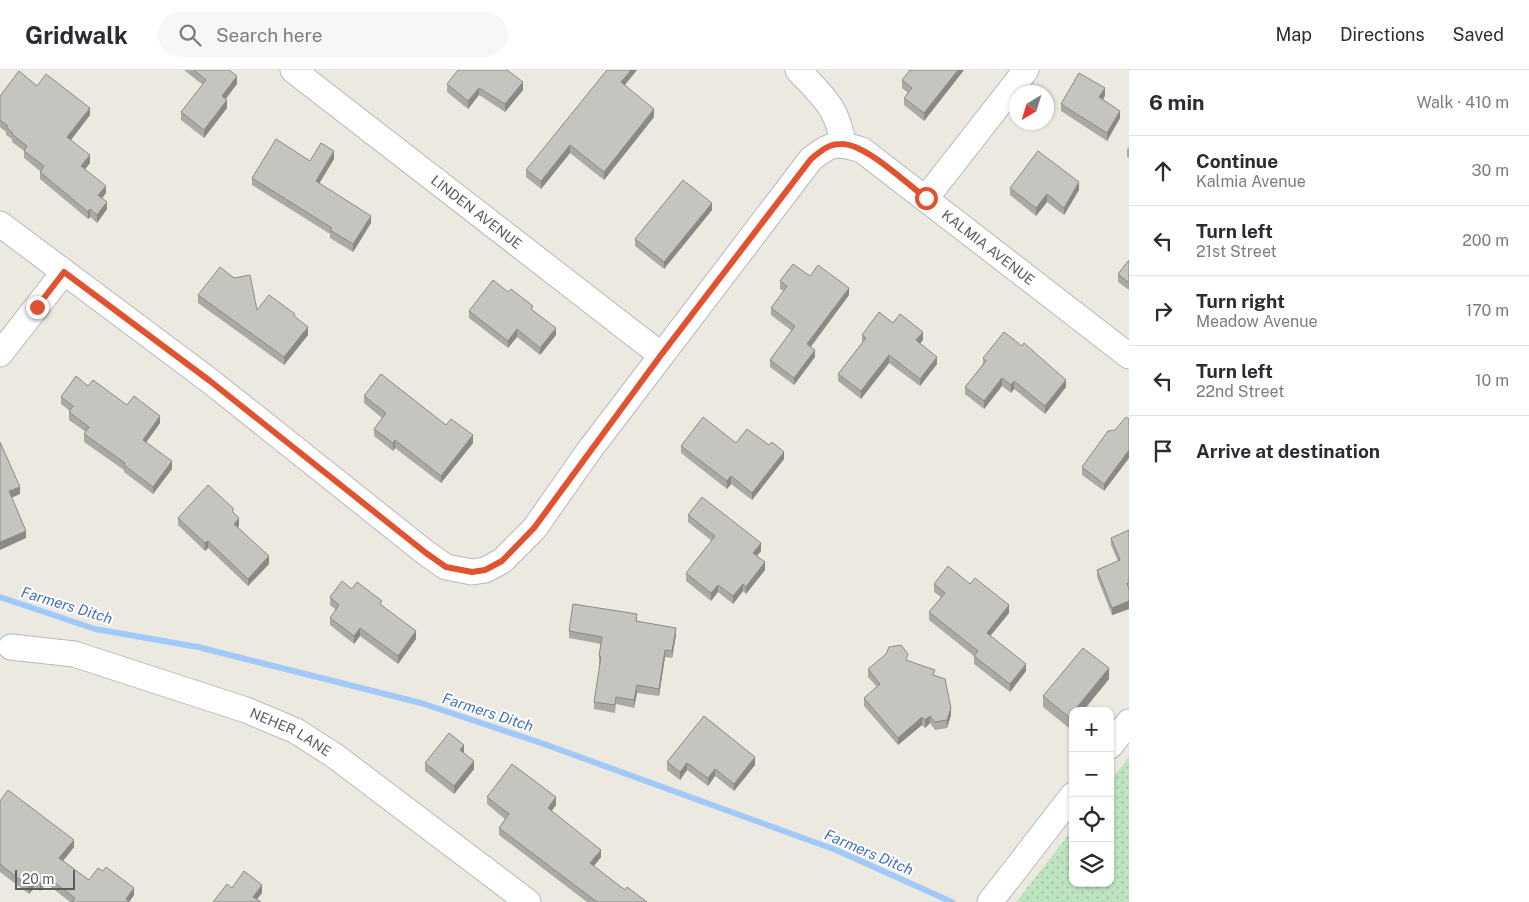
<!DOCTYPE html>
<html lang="en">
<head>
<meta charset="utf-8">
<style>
	:root { --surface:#fff; --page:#f7f7f7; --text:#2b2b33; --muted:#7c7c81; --line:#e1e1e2 }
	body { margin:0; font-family:"Public Sans",sans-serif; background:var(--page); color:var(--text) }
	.controls { position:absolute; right:15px; bottom:15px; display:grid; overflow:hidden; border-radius:10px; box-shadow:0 1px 4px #0004 }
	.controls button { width:45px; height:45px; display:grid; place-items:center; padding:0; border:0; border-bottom:1px solid var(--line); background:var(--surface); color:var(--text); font:25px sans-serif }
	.compass { position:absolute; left:1009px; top:15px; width:45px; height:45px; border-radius:50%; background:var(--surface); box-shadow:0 1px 4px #0004; rotate:218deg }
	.scale { position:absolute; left:15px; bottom:12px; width:60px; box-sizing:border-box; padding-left:5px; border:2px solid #595c61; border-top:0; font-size:14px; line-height:18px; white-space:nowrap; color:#595c61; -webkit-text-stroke:4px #fff; paint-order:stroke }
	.stop { position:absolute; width:15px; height:15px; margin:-11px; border:4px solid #e15231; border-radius:50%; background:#fff }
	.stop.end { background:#e15231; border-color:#fff; box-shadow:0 1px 5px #0008 }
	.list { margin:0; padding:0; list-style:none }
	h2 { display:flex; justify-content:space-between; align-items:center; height:65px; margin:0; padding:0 20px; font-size:21px }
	h2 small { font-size:16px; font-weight:400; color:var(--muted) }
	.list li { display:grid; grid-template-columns:32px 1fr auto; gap:15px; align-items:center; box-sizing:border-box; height:70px; padding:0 20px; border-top:1px solid var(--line) }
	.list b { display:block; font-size:19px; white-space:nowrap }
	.list p { margin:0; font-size:16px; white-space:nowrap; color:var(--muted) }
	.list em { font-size:16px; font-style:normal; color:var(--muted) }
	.icon { flex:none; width:28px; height:28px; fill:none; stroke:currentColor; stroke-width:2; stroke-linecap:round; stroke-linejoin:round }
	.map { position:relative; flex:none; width:1129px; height:832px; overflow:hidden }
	header { display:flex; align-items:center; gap:30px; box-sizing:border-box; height:70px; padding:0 25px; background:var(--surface); border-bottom:1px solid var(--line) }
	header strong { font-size:24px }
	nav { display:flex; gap:28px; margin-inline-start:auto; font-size:18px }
	.search { width:350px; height:45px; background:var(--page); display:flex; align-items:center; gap:12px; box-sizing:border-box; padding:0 18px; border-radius:28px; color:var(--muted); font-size:19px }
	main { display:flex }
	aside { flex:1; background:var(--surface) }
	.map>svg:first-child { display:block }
	.green { fill:url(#green-dots) }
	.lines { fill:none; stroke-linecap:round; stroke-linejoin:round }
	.stream { stroke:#a1cafb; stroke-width:6 }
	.minor-casing { stroke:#b6b8bd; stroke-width:27 }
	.minor { stroke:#fff; stroke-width:25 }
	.wall { fill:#aaa9a3 }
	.shaded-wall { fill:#8b8985 }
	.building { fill:#c6c4be; stroke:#8b8985 }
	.route { stroke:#e15231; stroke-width:6 }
	.labels { text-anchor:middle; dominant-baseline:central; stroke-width:4; stroke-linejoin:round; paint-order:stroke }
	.street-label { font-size:14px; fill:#595c61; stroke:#fff }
	.water-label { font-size:15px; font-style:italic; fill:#4572bd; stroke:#fff }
</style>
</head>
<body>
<header>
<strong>Gridwalk</strong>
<div class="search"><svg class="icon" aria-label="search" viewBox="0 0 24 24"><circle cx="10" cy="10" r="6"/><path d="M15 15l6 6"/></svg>Search here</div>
<nav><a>Map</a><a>Directions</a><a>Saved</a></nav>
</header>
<main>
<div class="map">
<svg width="1129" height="832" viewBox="0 0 1129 832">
	<defs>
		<pattern id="green-dots" width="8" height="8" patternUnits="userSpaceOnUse" patternTransform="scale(1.25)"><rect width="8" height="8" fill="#bde3c1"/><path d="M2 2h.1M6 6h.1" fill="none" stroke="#9dbba0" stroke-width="1.8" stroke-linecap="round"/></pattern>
	</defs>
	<rect width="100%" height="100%" fill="#eceae0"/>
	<!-- green -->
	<path class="green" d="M1129,687V832H1016L1073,759V813H1110V711Z"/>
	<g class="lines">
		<!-- stream -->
		<path class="stream" d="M0,527L95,559L198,577L421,633L544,674L836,780L952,832"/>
		<!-- minor casing -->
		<g class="minor-casing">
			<g id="minor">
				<path id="s1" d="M293,0L661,285"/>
				<path d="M798,0C822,26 838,37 843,74"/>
				<path d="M926,128L1026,0"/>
				<path id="s2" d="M0,154L210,311L426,483L446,497L472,502L485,500L502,491L534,459L588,382L811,89C831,73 837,72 862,80L1129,286"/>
				<path d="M0,284L64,202"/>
				<path id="s3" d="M11,577L74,584L246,640L296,661L335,686L528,832"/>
				<path d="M1110,676L1129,652"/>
				<path d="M990,832L1073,725"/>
			</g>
		</g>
		<!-- minor -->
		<use href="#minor" class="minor"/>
	</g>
	<!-- wall -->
	<g class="wall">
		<path d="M184,0H229L237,14L226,29L227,38L204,68L181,50V42L203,15Z"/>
		<path d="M964,0L924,51L904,35V28L908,23L902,18V10Z"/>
		<path d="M447,14L523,20L505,42L479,25L468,39L447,22Z"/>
		<path d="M625,15L654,47L604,110L570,83L541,119L526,107V100Z"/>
		<path d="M37,16L90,45L71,70L90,93L85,99L106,123L102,128L107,139L97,153L90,147L88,149L40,109V101L24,88V81L12,72V69L6,65V62L0,57V26Z"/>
		<path d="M1105,26L1103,29L1120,48L1107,71L1061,41V34Z"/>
		<path d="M1129,77V88L1127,87V79Z"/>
		<path d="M334,89L319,113L371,153L353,182L330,168V164L252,115V108L310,91Z"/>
		<path d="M1010,118L1079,120L1064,145L1047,132L1036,146L1010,125Z"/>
		<path d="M712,140L664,199L635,176V169Z"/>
		<path d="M1129,190V220L1118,212V204Z"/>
		<path d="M810,206L849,225L811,277L815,287L794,315L770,297V290L792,261L771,245V238L784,221L780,219V211Z"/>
		<path d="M198,225L257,240L295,247L308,265L284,295L198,233Z"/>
		<path d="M533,240L556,265L540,285L517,267L508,278L469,248V241Z"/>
		<path d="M893,253L923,270L920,273L937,294L920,316L889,293L861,329L838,311V304L862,273V265Z"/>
		<path d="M983,288L1066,317L1045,344L1014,319L1011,323L1002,316L984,339L965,324V317L983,294Z"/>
		<path d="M88,316L160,353L146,372L172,399L153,424L124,402V400L84,372V364L86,362L69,350V342L70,341L61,334V327Z"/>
		<path d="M364,326L446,355L473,373L441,413L395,378L393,381L374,366V359L382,348L364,333Z"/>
		<path d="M1129,349V388L1104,421L1082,405V397L1115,360Z"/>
		<path d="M736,373L784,389L752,430L731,414L727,419L681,383V376Z"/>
		<path d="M234,443L239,456L238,457L269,494L248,516L208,478L205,481L178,455V448Z"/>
		<path d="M688,445L761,481L757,486L765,500L746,524L743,521L733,534L718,522L711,531L686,511V503L712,471L688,452Z"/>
		<path d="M1129,460V539L1112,545L1097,507V500L1118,491L1111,475V468Z"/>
		<path d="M934,514L1009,543L990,566L1026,601L1010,622L974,594V586L929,550V542L941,527L934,522Z"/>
		<path d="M352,519L382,536L416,569L398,594L360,566L354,574L330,555V548L336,540L330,535V527Z"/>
		<path d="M637,551L676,565L672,588L665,587L659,626L637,623L634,638L616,634L615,643L594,639V632L600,594H599V586L601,574L569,568V561Z"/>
		<path d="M908,591L935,605L951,645L947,658L935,660L930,653L925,658L922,655L898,675L864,636V628L877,617L868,607V599Z"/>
		<path d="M1109,609L1083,641H1073V653L1069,658L1043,637V626Z"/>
		<path d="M464,682L463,683L474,699L454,724L425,701V693Z"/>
		<path d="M667,692L755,695L734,721L715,706L708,716L687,700L680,710L667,700Z"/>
		<path d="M487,727L556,735L551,741L601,787L594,796L625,820L647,832H587L499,765V758L505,749L487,734Z"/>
		<path d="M0,731L74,777L63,791L89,810L134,825L129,832H70L46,813L40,821L35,817L29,824L0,802Z"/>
	</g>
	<!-- shaded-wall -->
	<g class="shaded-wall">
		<path d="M631,0H637L621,20V12Z"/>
		<path d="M958,0H964L924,51V43Z"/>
		<path d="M237,6V14L222,33V26Z"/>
		<path d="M523,12V20L505,42V34Z"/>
		<path d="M479,18V25L468,39V31Z"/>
		<path d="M1105,18V26L1099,35V27Z"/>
		<path d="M227,30V38L204,68V60Z"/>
		<path d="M90,38V45L67,75V67Z"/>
		<path d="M654,39V47L604,110V102Z"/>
		<path d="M1120,41V48L1107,71V63Z"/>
		<path d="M570,75V83L541,119V111Z"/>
		<path d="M334,81V89L316,119V111Z"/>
		<path d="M90,85V93L81,104V96Z"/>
		<path d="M1079,112V120L1064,145V138Z"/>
		<path d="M106,116V123L98,133V125Z"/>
		<path d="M1047,124V132L1036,146V138Z"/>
		<path d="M107,132V139L97,153V145Z"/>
		<path d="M712,133V140L664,199V192Z"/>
		<path d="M90,139V147L88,149V142Z"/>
		<path d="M371,146V153L353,182V174Z"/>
		<path d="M849,218V225L807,281V274Z"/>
		<path d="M308,257V265L284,295V287Z"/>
		<path d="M556,258V265L540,285V278Z"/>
		<path d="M517,259V267L508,278V271Z"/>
		<path d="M923,262V270L916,278V270Z"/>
		<path d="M815,280V287L794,315V308Z"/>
		<path d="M889,285V293L861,329V321Z"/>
		<path d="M937,287V294L920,316V309Z"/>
		<path d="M1002,308V316L984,339V331Z"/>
		<path d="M1066,310V317L1045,344V336Z"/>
		<path d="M1014,311V319L1011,323V315Z"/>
		<path d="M160,346V353L143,377V370Z"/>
		<path d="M473,365V373L441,413V406Z"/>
		<path d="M395,370V378L393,381V373Z"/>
		<path d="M1129,380V388L1104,421V414Z"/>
		<path d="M784,382V389L752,430V423Z"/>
		<path d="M172,391V399L153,424V417Z"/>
		<path d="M731,406V414L727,419V411Z"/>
		<path d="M20,417V424L9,429V421Z"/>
		<path d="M239,448V456L234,461V454Z"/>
		<path d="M26,461V468L0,480V472Z"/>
		<path d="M208,471V478L205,481V473Z"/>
		<path d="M761,473V481L753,490V483Z"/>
		<path d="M269,486V494L248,516V509Z"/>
		<path d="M765,492V500L746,524V517Z"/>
		<path d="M743,514V521L733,534V526Z"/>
		<path d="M718,515V522L711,531V523Z"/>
		<path d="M1129,531V539L1112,545V538Z"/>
		<path d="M1009,535V543L987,570V563Z"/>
		<path d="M360,558V566L354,574V566Z"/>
		<path d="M676,558V565L672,588V581Z"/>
		<path d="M416,561V569L398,594V586Z"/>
		<path d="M665,580V587L659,626V619Z"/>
		<path d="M1026,594V601L1010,622V614Z"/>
		<path d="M1109,598V609L1083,641H1074Z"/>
		<path d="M637,615V623L634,638V630Z"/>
		<path d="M951,638V645L947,658V650Z"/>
		<path d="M1073,642V653L1069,658V647Z"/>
		<path d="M930,646V653L925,658V650Z"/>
		<path d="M922,647V655L898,675V668Z"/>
		<path d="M464,675V682L460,688V680Z"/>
		<path d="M755,687V695L734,721V714Z"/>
		<path d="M474,691V699L454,724V716Z"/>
		<path d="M687,693V700L680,710V702Z"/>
		<path d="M715,699V706L708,716V708Z"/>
		<path d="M556,727V735L548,746V738Z"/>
		<path d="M74,770V777L59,796V788Z"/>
		<path d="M601,780V787L590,801V793Z"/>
		<path d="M46,806V813L40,821V814Z"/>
		<path d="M35,810V817L29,824V817Z"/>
		<path d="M262,815V823L255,832L253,827Z"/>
		<path d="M134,818V825L129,832L126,829Z"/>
	</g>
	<!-- building -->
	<g class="building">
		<path d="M194,0H229L237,6L222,26L227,30L204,60L181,42L206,10Z"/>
		<path d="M458,0H507L523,12L505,34L479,18L468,31L447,14Z"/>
		<path d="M607,0H631L621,12L654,39L604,102L570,75L541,111L526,100Z"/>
		<path d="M910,0H958L924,43L904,28L912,18L902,10Z"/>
		<path d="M19,1L37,16L46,4L90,38L67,67L90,85L81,96L106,116L98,125L107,132L97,145L90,139L88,142L40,102L44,96L24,81L27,76L12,64L13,63L6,57L8,56L0,50V26Z"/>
		<path d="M1079,3L1105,18L1099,27L1120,41L1107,63L1061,34Z"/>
		<path d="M276,69L310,91L321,73L334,81L316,111L371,146L353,174L330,160L332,158L252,108Z"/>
		<path d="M1038,81L1079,112L1064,138L1047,124L1036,138L1010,118Z"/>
		<path d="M683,110L712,133L664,192L635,169Z"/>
		<path d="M1129,190V213L1118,204Z"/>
		<path d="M793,194L810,206L818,195L849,218L807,274L815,280L794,308L770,290L795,256L771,238L787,216L780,211Z"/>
		<path d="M220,197L234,208L250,205L257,240L269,225L295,244L294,246L308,257L284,287L198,225Z"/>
		<path d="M493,210L508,222L511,219L533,236L531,239L556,258L540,278L517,259L508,271L469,241Z"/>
		<path d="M879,242L893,253L900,244L923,262L916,270L937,287L920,309L889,285L861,321L838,304L866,268L862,265Z"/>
		<path d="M1004,262L1022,276L1024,273L1066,310L1045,336L1014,311L1011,315L1002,308L984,331L965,317L986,291L983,288Z"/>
		<path d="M381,304L446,355L451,349L473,365L441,406L395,370L393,373L374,359L386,343L364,326Z"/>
		<path d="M76,306L88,316L93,310L127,335L134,326L160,346L143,370L172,391L153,417L124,395L125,393L84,364L89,357L69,342L73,336L61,327Z"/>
		<path d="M703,347L736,373L747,359L769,375L772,372L784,382L752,423L731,406L727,411L681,376Z"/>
		<path d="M1126,347L1129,349V380L1104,414L1082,397L1108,361L1115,360Z"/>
		<path d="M0,372L20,417L9,421L26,461L0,472Z"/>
		<path d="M208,415L234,439L232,441L239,448L234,454L269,486L248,509L208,471L205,473L178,448Z"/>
		<path d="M702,427L761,473L753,483L765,492L746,517L743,514L733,526L718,515L711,523L686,503L715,466L688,445Z"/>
		<path d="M1129,460V513H1127L1129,519V531L1112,538L1097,500L1120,490L1111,468Z"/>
		<path d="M948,496L970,514L975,508L1009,535L987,563L1026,594L1010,614L974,586L978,581L929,542L945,523L934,514Z"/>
		<path d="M342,511L352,519L357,512L382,531L380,534L416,561L398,586L360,558L354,566L330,548L339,535L330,527Z"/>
		<path d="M573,534L637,544L636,551L676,558L672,581L665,580L659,619L637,615L634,630L616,627L615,635L594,632L601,587L599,586L602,567L569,561Z"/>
		<path d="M901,575L908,584L906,590L935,600L933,605L945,609L951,638L947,650L935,652L930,646L925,650L922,647L898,668L864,628L880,614L868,599L886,584L889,577Z"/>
		<path d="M1083,578L1109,598L1074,641H1073V642L1069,647L1043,626Z"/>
		<path d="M704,646L755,687L734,714L715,699L708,708L687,693L680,702L667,692Z"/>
		<path d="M449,663L464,675L460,680L474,691L454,716L425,693Z"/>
		<path d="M512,694L556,727L548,738L601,780L590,793L625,820L627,817L647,832H597L499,758L509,744L487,727Z"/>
		<path d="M8,720L74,770L59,788L89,810L98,798L103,801L106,797L134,818L126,829L129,832H72L75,828L46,806L40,814L35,810L29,817L0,794V731Z"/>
		<path d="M244,801L262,815L253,827L261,832H213L227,814L232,818Z"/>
	</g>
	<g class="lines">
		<!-- route -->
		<path class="route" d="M37,237L64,202L210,311L426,483L446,497L472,502L485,500L502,491L534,458L661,285L811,89C821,81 828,74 841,74C865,73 907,114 926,128"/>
	</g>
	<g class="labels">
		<!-- street labels -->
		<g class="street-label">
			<text stroke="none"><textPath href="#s1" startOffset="232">LINDEN AVENUE</textPath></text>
			<text stroke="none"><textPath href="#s2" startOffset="1344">KALMIA AVENUE</textPath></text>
			<text stroke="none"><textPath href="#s3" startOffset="294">NEHER LANE</textPath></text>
		</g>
		<!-- water labels -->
		<g class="water-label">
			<text transform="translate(67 535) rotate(17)">Farmers Ditch</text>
			<text transform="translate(488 642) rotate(18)">Farmers Ditch</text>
			<text transform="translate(869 782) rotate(23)">Farmers Ditch</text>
		</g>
	</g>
</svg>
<div class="controls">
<button>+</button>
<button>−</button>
<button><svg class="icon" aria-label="locate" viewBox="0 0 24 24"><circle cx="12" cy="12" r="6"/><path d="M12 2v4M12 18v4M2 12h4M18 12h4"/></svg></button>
<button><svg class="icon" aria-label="layers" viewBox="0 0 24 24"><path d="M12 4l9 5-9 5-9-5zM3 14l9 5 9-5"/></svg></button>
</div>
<svg class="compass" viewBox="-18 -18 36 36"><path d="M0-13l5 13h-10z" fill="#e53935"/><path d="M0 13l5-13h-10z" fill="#7c7c81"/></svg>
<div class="scale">20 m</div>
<div class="stop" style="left:926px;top:128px"></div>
<div class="stop end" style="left:37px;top:237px"></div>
</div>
<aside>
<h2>6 min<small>Walk · 410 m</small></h2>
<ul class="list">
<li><svg class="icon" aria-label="ahead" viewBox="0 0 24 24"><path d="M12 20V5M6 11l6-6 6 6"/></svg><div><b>Continue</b><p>Kalmia Avenue</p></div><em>30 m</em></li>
<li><svg class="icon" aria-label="left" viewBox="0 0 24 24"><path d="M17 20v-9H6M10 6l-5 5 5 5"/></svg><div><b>Turn left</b><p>21st Street</p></div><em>200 m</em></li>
<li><svg class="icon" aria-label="right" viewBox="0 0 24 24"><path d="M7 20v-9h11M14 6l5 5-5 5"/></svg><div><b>Turn right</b><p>Meadow Avenue</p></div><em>170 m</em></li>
<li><svg class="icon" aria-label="left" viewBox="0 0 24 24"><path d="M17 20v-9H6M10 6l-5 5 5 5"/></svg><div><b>Turn left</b><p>22nd Street</p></div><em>10 m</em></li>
<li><svg class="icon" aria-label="arrive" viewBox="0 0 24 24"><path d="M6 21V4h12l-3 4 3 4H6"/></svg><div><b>Arrive at destination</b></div></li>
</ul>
</aside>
</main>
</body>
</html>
